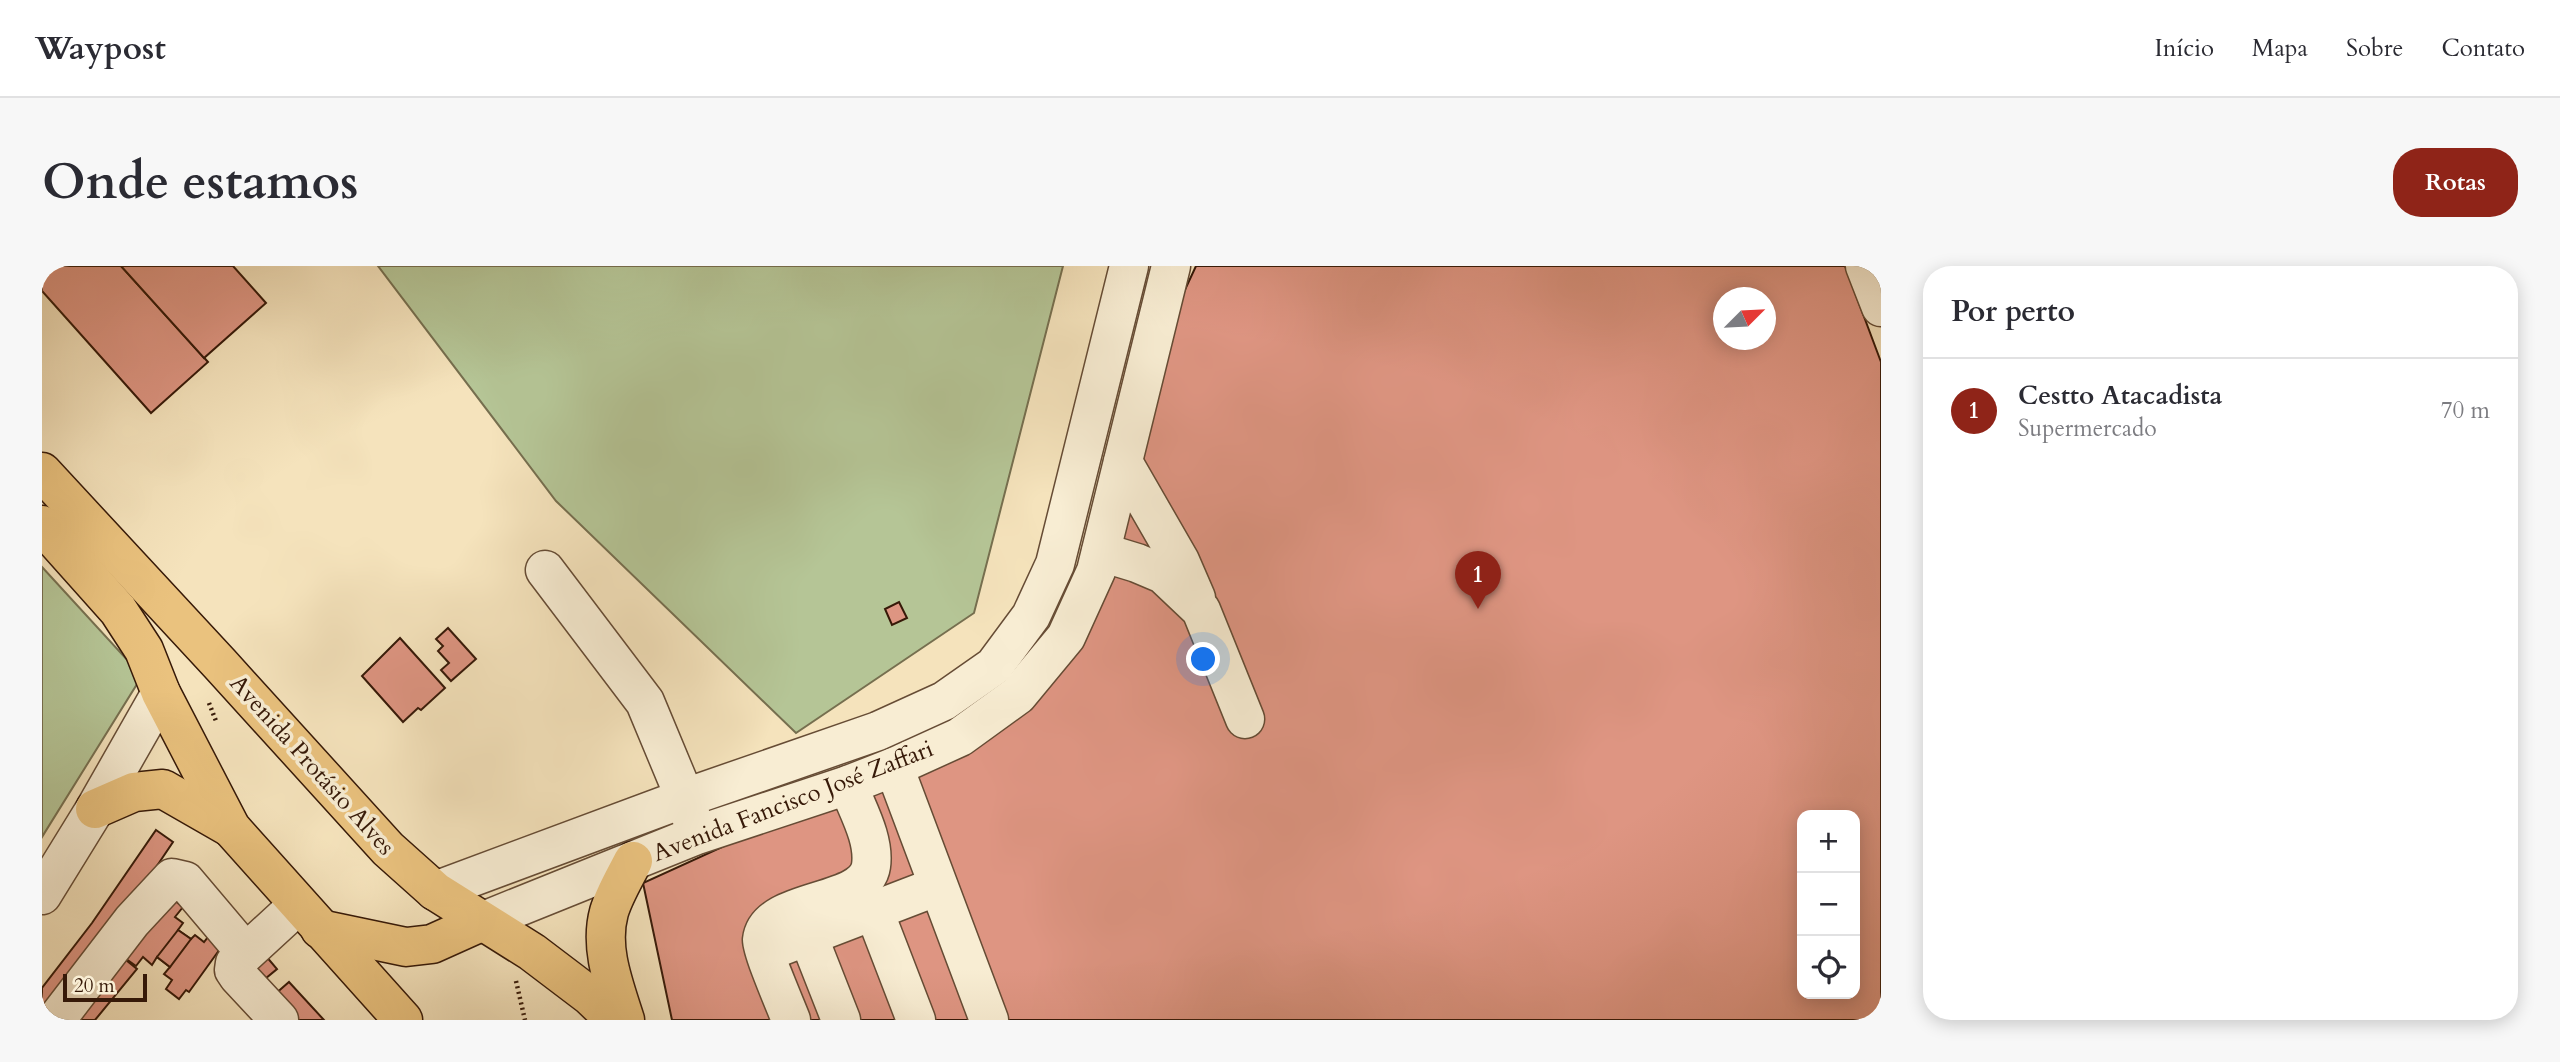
<!DOCTYPE html>
<html lang="pt">
<head>
<meta charset="utf-8">
<style>
	:root { --surface:#fff; --page:#f7f7f7; --text:#2b2b33; --muted:#7c7c81; --line:#e1e1e2; --accent:#8f2418 }
	body { margin:0; font-family:Cardo,serif; background:var(--page); color:var(--text) }
	.controls { position:absolute; right:21px; bottom:21px; display:grid; overflow:hidden; border-radius:14px; box-shadow:0 4px 18px #0003 }
	.controls button { width:63px; height:63px; display:grid; place-items:center; padding:0; border:0; border-bottom:2px solid var(--line); background:var(--surface); color:var(--text); font:35px sans-serif }
	.compass { position:absolute; left:1671px; top:21px; width:63px; height:63px; border-radius:50%; background:var(--surface); box-shadow:0 4px 18px #0003; rotate:66deg }
	.scale { position:absolute; left:21px; bottom:18px; width:84px; box-sizing:border-box; padding-left:7px; border:4px solid #361908; border-top:0; font-size:19px; line-height:24px; white-space:nowrap; color:#361908; -webkit-text-stroke:5px #f8edd3; paint-order:stroke }
	.you { position:absolute; left:1162px; top:394px; width:24px; height:24px; margin:-18px; border:5px solid #fff; border-radius:50%; background:#1a73e8; box-shadow:0 0 0 10px #1a73e833 }
	.badge { display:grid; place-items:center; width:46px; height:46px; border-radius:50%; background:var(--accent); color:#fff; font-size:23px; font-weight:700 }
	.pin { position:absolute; translate:-50% -58px; filter:drop-shadow(0 2px 4px #0008) }
	.pin::after { content:''; position:absolute; top:37px; width:24px; height:21px; background:inherit; clip-path:polygon(0 0,100% 0,50% 100%) }
	.list { margin:0; padding:0; list-style:none }
	h2 { display:flex; justify-content:space-between; align-items:center; height:91px; margin:0; padding:0 28px; font-size:30px }
	h2 small { font-size:23px; font-weight:400; color:var(--muted) }
	.list li { display:grid; grid-template-columns:46px 1fr auto; gap:21px; align-items:center; box-sizing:border-box; height:105px; padding:0 28px; border-top:2px solid var(--line) }
	.list b { display:block; font-size:26px; white-space:nowrap }
	.list p { margin:0; font-size:23px; white-space:nowrap; color:var(--muted) }
	.list em { font-size:23px; font-style:normal; color:var(--muted) }
	.icon { flex:none; width:38px; height:38px; fill:none; stroke:currentColor; stroke-width:2; stroke-linecap:round; stroke-linejoin:round }
	.map { position:relative; flex:none; width:1839px; height:754px; overflow:hidden; border-radius:28px }
	header { display:flex; align-items:center; gap:42px; box-sizing:border-box; height:98px; padding:0 35px; background:var(--surface); border-bottom:2px solid var(--line) }
	header strong { font-size:33px }
	nav { display:flex; gap:38px; margin-inline-start:auto; font-size:24px }
	.intro { display:flex; align-items:center; justify-content:space-between; box-sizing:border-box; height:168px; padding:0 42px }
	h1 { margin:0; font-size:49px }
	.button { padding:18px 32px; border-radius:28px; background:var(--accent); color:#fff; font-size:24px; font-weight:700 }
	main { display:flex; gap:42px; padding:0 42px }
	aside { flex:1; background:var(--surface); border-radius:28px; box-shadow:0 4px 18px #0003 }
	.map>svg:first-child { display:block }
	.green { fill:#b5c596; stroke:#766f4f; stroke-width:2 }
	.building { fill:#de9582; stroke:#361908; stroke-width:2; fill-rule:evenodd }
	.lines { fill:none; stroke-linecap:round; stroke-linejoin:round }
	.minor-casing { stroke:#664c35; stroke-width:41 }
	.major-casing { stroke:#361908; stroke-width:41 }
	.path { stroke:#361908; stroke-width:4.5; stroke-dasharray:2 3.5; stroke-linecap:butt }
	.minor { stroke:#f8edd3; stroke-width:38 }
	.major { stroke:#eac27e; stroke-width:38 }
	.labels { text-anchor:middle; dominant-baseline:central; stroke-width:7; stroke-linejoin:round; paint-order:stroke }
	.street-label { font-size:24px; fill:#361908; stroke:#f8edd3 }
</style>
</head>
<body>
<header>
<strong>Waypost</strong>
<nav><a>Início</a><a>Mapa</a><a>Sobre</a><a>Contato</a></nav>
</header>
<div class="intro"><h1>Onde estamos</h1><a class="button">Rotas</a></div>
<main>
<div class="map">
<svg width="1839" height="754" viewBox="0 0 1839 754">
	<rect width="100%" height="100%" fill="#f5e3bc"/>
	<filter id="stains"><feTurbulence type="fractalNoise" baseFrequency=".00286" numOctaves="4"/><feColorMatrix values="0 0 0 0 .2 0 0 0 0 .09 0 0 0 0 .02 0 0 0 .5 -.17"/></filter>
	<radialGradient id="worn" r=".72"><stop offset=".6" stop-color="#630" stop-opacity="0"/><stop offset="1" stop-color="#630" stop-opacity=".3"/></radialGradient>
	<!-- green -->
	<g class="green">
		<path d="M336,0H1021L932,347L754,467L514,235Z"/>
		<path d="M0,301L100,410L0,571Z"/>
	</g>
	<!-- building -->
	<g class="building">
		<path d="M0,0H79L166,96L109,147L0,25Z"/>
		<path d="M79,0H191L224,37L162,92Z"/>
		<path d="M1154,0H1803L1839,96V754H630L601,617L983,443L1134,43ZM1682,32H1724V74H1682ZM1760,549H1813V728H1760Z"/>
		<path d="M857,336L865,352L850,359L843,343Z"/>
		<path d="M406,362L434,393L409,415L399,404L407,397L396,385L401,380L394,373Z"/>
		<path d="M358,372L403,422L379,444L376,442L361,456L320,410Z"/>
		<path d="M114,564L131,576L94,631L0,754V722L50,657Z"/>
		<path d="M127,630L141,641L133,651L141,657L136,664L149,673L153,669L162,676L170,666L183,676L147,726L144,724L137,733L124,723L130,714L122,708L128,701L115,691L110,699L101,691L94,700L80,690Z"/>
		<path d="M136,664L149,673L128,701L115,691Z"/>
		<path d="M218,683L235,703L218,717L202,697Z"/>
		<path d="M79,690L95,703L53,754H28Z"/>
		<path d="M247,716L282,754H256L232,729Z"/>
	</g>
	<g class="lines">
		<!-- minor casing -->
		<g class="minor-casing">
			<g id="minor">
				<path d="M1823,0L1839,41"/>
				<path d="M1081,196L1138,295L1154,332"/>
				<path d="M1059,286L1095,297L1121,308L1159,344L1203,453"/>
				<path d="M503,304L603,436L643,532L651,557"/>
				<path d="M852,501L947,754"/>
				<path d="M393,625L643,532L836,465L902,435L952,400L989,350L1013,298L1087,0"/>
				<path d="M0,629L53,543L119,427"/>
				<path d="M832,645L874,754"/>
				<path d="M439,656L655,569L806,519L852,501L918,471L976,429L1024,371L1054,305L1129,0"/>
				<path d="M766,670L799,754"/>
				<path d="M724,686L896,620"/>
				<path d="M14,754L90,655L130,612L143,615L203,686"/>
				<path d="M237,754L196,710L192,704L193,697L256,639"/>
				<path d="M749,754C744,741 719,683 720,674C725,630 823,641 829,600C833,573 815,543 806,519"/>
			</g>
		</g>
		<!-- major casing -->
		<g class="major-casing">
			<g id="major">
				<path d="M0,206L178,398L346,583L393,625L490,686L548,730L573,754"/>
				<path d="M0,259L76,344L102,384L119,427L189,562L361,754"/>
				<path d="M53,543L92,526L121,523L189,562"/>
				<path d="M278,663L364,681L390,678L439,656"/>
				<path d="M583,754C572,719 557,682 567,646C572,629 583,611 591,595"/>
			</g>
		</g>
		<!-- path -->
		<g class="path">
			<path d="M167,437L174,455"/>
			<path d="M474,715L483,754"/>
		</g>
		<!-- minor -->
		<use href="#minor" class="minor"/>
		<!-- major -->
		<use href="#major" class="major"/>
	</g>
	<g class="labels">
		<!-- street labels -->
		<g class="street-label">
			<text transform="translate(270 499) rotate(48)">Avenida Protásio Alves</text>
			<text transform="translate(751 535) rotate(-21)">Avenida Fancisco José Zaffari</text>
		</g>
	</g>
	<rect width="100%" height="100%" filter="url(#stains)"/>
	<rect width="100%" height="100%" fill="url(#worn)"/>
</svg>
<div class="controls">
<button>+</button>
<button>−</button>
<button><svg class="icon" aria-label="locate" viewBox="0 0 24 24"><circle cx="12" cy="12" r="6"/><path d="M12 2v4M12 18v4M2 12h4M18 12h4"/></svg></button>
</div>
<svg class="compass" viewBox="-18 -18 36 36"><path d="M0-13l5 13h-10z" fill="#e53935"/><path d="M0 13l5-13h-10z" fill="#7c7c81"/></svg>
<div class="scale">20 m</div>
<div class="you"></div>
<div class="pin badge" style="left:1436px;top:343px">1</div>
</div>
<aside>
<h2>Por perto<small></small></h2>
<ul class="list">
<li><span class="badge">1</span><div><b>Cestto Atacadista</b><p>Supermercado</p></div><em>70 m</em></li>
</ul>
</aside>
</main>
</body>
</html>
